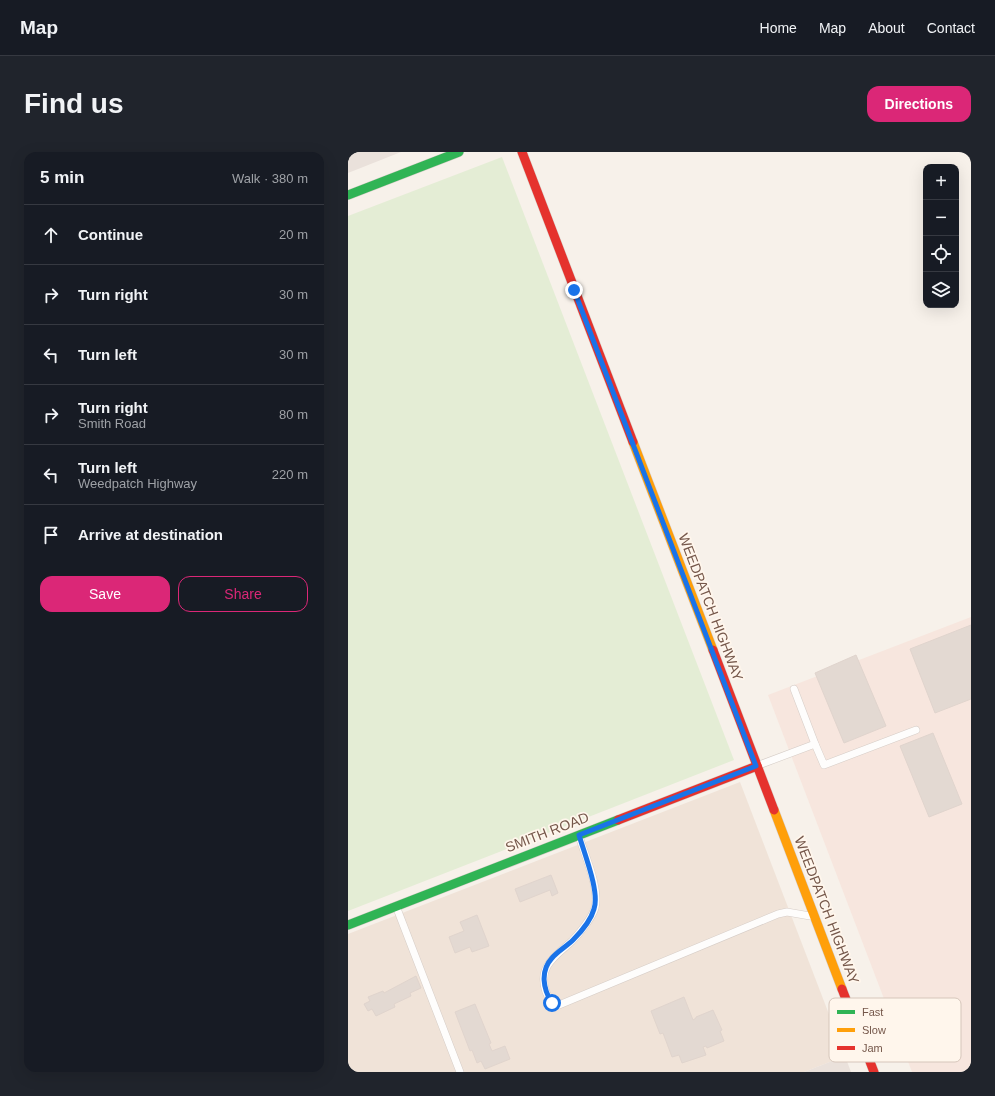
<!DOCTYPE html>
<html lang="en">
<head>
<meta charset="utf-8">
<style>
	:root { --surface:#171b24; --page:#20242c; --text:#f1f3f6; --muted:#9ea1a6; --line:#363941; --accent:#db2777 }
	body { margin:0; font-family:Helvetica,sans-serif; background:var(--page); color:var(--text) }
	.controls { position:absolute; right:12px; top:12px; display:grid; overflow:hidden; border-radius:8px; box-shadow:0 4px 16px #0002 }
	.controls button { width:36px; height:36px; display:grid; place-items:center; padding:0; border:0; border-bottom:1px solid var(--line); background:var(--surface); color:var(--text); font:20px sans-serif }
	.stop { position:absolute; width:12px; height:12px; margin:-9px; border:3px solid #1a73e8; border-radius:50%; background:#fff }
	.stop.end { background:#1a73e8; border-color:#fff; box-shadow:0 1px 4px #0008 }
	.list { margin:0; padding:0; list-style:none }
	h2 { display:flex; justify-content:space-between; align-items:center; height:52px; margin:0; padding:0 16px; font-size:17px }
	h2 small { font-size:13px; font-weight:400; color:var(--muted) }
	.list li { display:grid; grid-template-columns:26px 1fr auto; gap:12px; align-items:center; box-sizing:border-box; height:60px; padding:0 16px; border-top:1px solid var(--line) }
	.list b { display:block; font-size:15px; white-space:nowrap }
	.list p { margin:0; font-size:13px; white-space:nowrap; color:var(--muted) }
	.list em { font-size:13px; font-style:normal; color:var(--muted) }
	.actions { display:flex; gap:8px; padding:12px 16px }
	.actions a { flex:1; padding:9px 0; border:1px solid var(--accent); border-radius:12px; text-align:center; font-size:14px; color:var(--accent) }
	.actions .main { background:var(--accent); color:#fff }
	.icon { flex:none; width:22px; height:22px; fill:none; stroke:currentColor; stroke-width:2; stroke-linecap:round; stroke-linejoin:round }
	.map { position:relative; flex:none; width:623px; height:920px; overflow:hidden; border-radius:12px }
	header { display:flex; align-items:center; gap:24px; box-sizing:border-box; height:56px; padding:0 20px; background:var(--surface); border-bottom:1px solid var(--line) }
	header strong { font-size:19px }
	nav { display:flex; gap:22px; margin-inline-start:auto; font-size:14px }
	.intro { display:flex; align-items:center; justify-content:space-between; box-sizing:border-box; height:96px; padding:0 24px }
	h1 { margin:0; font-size:28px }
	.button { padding:10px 18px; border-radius:12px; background:var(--accent); color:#fff; font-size:14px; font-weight:700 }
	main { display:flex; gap:24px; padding:0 24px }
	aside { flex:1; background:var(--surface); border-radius:12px; box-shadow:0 4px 16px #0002 }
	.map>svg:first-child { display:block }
	.residential { fill:#f0e3d8 }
	.commercial { fill:#f7e6de }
	.industrial { fill:#eae1db }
	.green { fill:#e4edd5 }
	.building { fill:#e3d9d2; stroke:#e0d4cd }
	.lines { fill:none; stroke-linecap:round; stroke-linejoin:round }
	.lane-casing { stroke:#d6cdc7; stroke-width:8 }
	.fast-casing { stroke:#d6cdc7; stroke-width:10 }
	.slow-casing { stroke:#d6cdc7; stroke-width:10 }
	.jam-casing { stroke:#d6cdc7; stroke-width:10 }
	.lane { stroke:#fefdfc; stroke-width:7 }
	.fast { stroke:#30b455; stroke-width:9 }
	.slow { stroke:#ff9f0a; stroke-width:9 }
	.jam { stroke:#e5322d; stroke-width:9 }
	.route { stroke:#1a73e8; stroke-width:5 }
	.labels { text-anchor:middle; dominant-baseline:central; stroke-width:3.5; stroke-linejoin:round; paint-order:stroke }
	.street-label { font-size:14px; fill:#75574a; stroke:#fff6ec }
	.key { fill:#fff6ec; stroke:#d6c6bb; stroke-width:1 }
	.key-label { font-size:11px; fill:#75574a }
</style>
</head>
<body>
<header>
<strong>Map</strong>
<nav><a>Home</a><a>Map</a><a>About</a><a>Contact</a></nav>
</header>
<div class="intro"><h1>Find us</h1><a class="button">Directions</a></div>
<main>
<aside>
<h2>5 min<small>Walk · 380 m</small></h2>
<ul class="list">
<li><svg class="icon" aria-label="ahead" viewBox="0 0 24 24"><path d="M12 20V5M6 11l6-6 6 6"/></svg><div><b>Continue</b></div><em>20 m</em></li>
<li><svg class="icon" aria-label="right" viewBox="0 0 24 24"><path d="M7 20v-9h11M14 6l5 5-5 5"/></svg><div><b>Turn right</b></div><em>30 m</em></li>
<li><svg class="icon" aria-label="left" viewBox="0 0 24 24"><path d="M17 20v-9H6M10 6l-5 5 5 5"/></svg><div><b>Turn left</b></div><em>30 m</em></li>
<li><svg class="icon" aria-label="right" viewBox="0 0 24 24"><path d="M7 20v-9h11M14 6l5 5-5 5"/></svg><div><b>Turn right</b><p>Smith Road</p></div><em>80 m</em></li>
<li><svg class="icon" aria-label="left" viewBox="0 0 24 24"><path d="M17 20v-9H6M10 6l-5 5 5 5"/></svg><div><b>Turn left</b><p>Weedpatch Highway</p></div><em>220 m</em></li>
<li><svg class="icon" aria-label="arrive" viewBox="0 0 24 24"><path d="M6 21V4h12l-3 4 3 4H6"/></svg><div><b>Arrive at destination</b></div></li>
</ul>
<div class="actions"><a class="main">Save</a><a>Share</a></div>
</aside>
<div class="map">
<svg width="623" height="920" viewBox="0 0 623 920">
	<rect width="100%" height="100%" fill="#f7f1ea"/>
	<!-- residential -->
	<path class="residential" d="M392,630L497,904L456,920H0V782Z"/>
	<!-- commercial -->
	<path class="commercial" d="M623,465V920H564L420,543Z"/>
	<!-- industrial -->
	<g class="industrial">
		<path d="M0,0H53L0,21Z"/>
		<path d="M497,904L503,920H456Z"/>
	</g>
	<!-- green -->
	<path class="green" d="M154,5L386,608L0,759V64Z"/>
	<!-- building -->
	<g class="building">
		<path d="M623,473V547L587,561L562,497Z"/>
		<path d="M508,503L538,574L496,591L467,521Z"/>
		<path d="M585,581L614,652L581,665L552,594Z"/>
		<path d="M203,723L210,741L204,744L202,738L172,750L167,737Z"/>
		<path d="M129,763L141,794L124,800L122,795L107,801L101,785L116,779L112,770Z"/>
		<path d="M68,824L73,836L62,841L63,844L46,852L47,855L28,864L24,857L20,859L16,852L22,849L20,845L35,839L36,841Z"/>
		<path d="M336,845L345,868L348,866V865L365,858L374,878L372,879L376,889L359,896L358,894L355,895L358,903L334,911L331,903L324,905L315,881L312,882L303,859Z"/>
		<path d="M127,852L143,891L141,892L144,899L157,894L162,907L137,917L133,909L129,911L124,898L122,899L107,860Z"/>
	</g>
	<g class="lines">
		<!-- lane casing -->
		<g class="lane-casing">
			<g id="lane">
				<path d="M446,537L467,592"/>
				<path d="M411,613L467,592L476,613L568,578"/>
				<path d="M231,684C237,704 252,736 247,756C244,766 231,782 224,789C208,804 189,814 198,840C200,845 202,849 205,853H211L430,762L439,760L462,764"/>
				<path d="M48,754L112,920"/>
			</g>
		</g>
		<!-- fast casing -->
		<g class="fast-casing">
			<g id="fast">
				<path d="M0,43L111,0"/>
				<path d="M0,773L270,668"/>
			</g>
		</g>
		<!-- slow casing -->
		<g class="slow-casing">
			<g id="slow">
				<path d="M285,290L365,498"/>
				<path d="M426,658L494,837"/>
			</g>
		</g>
		<!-- jam casing -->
		<g class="jam-casing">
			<g id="jam">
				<path d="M174,0L285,290"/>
				<path d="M365,498L426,658"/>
				<path d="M270,668L409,614"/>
				<path d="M494,837L526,920"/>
			</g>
		</g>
		<!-- lane -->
		<use href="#lane" class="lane"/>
		<!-- fast -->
		<use href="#fast" class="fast"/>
		<!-- slow -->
		<use href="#slow" class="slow"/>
		<!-- jam -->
		<use href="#jam" class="jam"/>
	</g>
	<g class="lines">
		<!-- route -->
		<path class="route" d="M204,851C195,837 192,819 204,806C210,799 219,794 225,788C233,780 243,768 246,757C252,740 236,701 231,683L408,614L226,138"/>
	</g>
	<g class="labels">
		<!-- street labels -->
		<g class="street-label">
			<text transform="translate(363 455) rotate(69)">WEEDPATCH HIGHWAY</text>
			<text transform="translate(199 680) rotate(-21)">SMITH ROAD</text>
			<text transform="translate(479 758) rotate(69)">WEEDPATCH HIGHWAY</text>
		</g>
	</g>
	<!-- legend -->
	<rect x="481" y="846" width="132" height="64" rx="6" class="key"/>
	<rect x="489" y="858" width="18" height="4" fill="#30b455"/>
	<rect x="489" y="876" width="18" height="4" fill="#ff9f0a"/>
	<rect x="489" y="894" width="18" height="4" fill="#e5322d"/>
	<g class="key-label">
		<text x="514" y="864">Fast</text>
		<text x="514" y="882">Slow</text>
		<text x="514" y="900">Jam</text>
	</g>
</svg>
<div class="controls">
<button>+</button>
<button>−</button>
<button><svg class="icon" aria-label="locate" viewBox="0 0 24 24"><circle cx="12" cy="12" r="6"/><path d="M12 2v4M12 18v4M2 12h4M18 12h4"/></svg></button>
<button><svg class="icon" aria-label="layers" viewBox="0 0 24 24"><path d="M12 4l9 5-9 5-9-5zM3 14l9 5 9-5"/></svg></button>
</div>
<div class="stop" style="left:204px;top:851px"></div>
<div class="stop end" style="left:226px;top:138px"></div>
</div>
</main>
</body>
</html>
